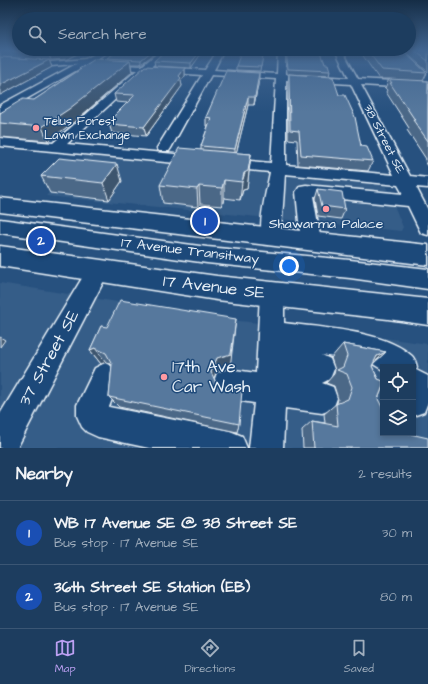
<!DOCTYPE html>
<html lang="en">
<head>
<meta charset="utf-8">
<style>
	:root { --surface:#1d3d5f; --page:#2a4868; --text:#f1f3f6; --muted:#a0aebd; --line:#3b5674; --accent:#bca0f2 }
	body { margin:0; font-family:"Architects Daughter",sans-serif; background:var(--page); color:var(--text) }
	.controls { position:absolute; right:12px; bottom:12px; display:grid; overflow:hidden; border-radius:0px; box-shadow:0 2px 6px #0003 }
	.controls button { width:36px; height:36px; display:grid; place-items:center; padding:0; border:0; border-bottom:1px solid var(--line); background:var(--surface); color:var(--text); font:20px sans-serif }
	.you { position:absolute; left:289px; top:266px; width:14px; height:14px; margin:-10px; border:3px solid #fff; border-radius:50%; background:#1a73e8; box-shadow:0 0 0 6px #1a73e833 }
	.badge { display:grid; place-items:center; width:26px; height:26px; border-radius:50%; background:var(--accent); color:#fff; font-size:13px; font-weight:700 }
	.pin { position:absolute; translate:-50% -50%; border:2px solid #fff; box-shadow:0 1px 4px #0006 }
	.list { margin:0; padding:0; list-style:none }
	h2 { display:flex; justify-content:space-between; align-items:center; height:52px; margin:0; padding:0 16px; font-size:17px }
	h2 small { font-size:13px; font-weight:400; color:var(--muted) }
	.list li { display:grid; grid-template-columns:26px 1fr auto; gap:12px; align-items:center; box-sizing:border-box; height:64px; padding:0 16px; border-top:1px solid var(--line) }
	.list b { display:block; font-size:15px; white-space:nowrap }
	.list p { margin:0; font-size:13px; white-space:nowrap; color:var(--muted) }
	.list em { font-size:13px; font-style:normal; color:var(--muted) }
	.icon { flex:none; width:22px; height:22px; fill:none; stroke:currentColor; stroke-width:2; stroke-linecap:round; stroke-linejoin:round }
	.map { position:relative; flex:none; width:428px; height:448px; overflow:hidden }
	.search { position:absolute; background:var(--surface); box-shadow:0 2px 6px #0003; left:12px; right:12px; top:12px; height:44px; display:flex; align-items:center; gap:10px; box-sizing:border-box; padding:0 14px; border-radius:22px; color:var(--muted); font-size:15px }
	.sheet { height:180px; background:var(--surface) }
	nav { display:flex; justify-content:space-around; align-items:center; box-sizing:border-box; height:56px; border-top:1px solid var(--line); background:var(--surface); font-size:11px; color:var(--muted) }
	nav a { display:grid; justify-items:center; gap:2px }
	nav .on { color:var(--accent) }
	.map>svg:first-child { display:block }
	.built { fill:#355d88; fill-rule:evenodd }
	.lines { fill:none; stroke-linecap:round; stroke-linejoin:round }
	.minor-casing { stroke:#e8f1f8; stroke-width:3 }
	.major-casing { stroke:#e8f1f8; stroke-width:3 }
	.minor { fill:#1f4a7a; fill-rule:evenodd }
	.major { fill:#1f4a7a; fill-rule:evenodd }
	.wall { fill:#4b6787; stroke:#e8f1f8 }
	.shaded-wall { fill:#3d546e; stroke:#e8f1f8 }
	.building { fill:#57789d; stroke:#e8f1f8 }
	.poi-dot { fill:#ff9aa2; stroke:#1f4a7a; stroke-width:1.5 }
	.labels { text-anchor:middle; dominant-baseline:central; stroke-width:3; stroke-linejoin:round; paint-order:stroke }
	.far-poi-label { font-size:12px; fill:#e8f1f8; stroke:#1f4a7a; text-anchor:start }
	.far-street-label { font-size:12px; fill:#e8f1f8; stroke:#1f4a7a }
	.poi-label { font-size:14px; fill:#e8f1f8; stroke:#1f4a7a }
	.street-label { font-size:14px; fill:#e8f1f8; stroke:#1f4a7a }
	.near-street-label { font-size:17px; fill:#e8f1f8; stroke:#1f4a7a }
	.near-poi-label { font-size:17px; fill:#e8f1f8; stroke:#1f4a7a; text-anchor:start }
</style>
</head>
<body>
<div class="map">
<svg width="428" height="448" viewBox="0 0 428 448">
	<rect width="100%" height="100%" fill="#27517f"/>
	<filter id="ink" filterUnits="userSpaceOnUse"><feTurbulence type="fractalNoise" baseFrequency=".025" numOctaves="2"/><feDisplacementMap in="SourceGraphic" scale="8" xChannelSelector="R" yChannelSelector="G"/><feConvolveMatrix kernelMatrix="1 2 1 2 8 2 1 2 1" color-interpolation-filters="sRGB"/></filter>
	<g filter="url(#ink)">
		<!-- built -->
		<g class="built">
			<path d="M87,154L348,179L385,184L403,227L401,231L46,196Z"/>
			<path d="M0,283L229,320L334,331L428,344V448H0ZM383,367H413V433H383Z"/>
		</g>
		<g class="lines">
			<!-- minor casing -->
			<g class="minor-casing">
				<g id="minor">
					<path d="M161,50H169L152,66L205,70L218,50H224L214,70L277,74L278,50H285L286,74L349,78L335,50H342L358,79L428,83V89L361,85L410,176L428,178V188L416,187L428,210V235L421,233L408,206L313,196L321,241L318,246L311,249L304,246L301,241L296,192L300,186L306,185L403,194L398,185L285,174C284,187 282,235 278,242L271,244L264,242C256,228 267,189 270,172L0,146V138L53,143L137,70L106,69L102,66L103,64L142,66ZM146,71L202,75L157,148L159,151H169L171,148L211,75L276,79L271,163L67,144ZM286,80L351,84L394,175L286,165Z"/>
					<path d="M0,59L51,62L86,59L90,61L86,63L51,66L0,63Z"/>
					<path d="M0,219L207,247L350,260L428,269V289L350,278L207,263L0,233Z"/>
					<path d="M98,262L106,265L109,271L17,448H0V414L90,265Z"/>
					<path d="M272,284L280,287L284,294V323C321,328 384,330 412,356C415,359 416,363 417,367L416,370L428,376V402L424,412L413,416V367H383V370L373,364L322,355L330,359L334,369L330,379L322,383L333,387L337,398L333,409L322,413L285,408L283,448H249L254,403L228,399L217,395L213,384L217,373L228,369L256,373L260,294L264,287Z"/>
					<path d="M105,363L115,368L120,378L109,407L230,431L242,436L247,448H149L98,437L87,432L82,427L77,416V405L95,368Z"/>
				</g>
			</g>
			<!-- major casing -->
			<g class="major-casing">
				<g id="major">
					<path d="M102,50H112L0,114V105Z"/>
					<path d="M0,198L428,245V265L0,212Z"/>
					<path d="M0,246L217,276L428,299V325L388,319L217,300L0,266Z"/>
				</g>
			</g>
			<!-- minor -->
			<use href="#minor" class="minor"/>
			<!-- major -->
			<use href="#major" class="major"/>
		</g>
		<!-- wall -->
		<g class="wall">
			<path d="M0,50H85L67,59L49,60L52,67L0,95Z"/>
			<path d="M120,50H159L141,64H131L132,72L74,122L48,141L0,137V113L34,100L79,70V69L107,60V58Z"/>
			<path d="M166,50H209L206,54H201L191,68L155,66L154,61Z"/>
			<path d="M264,50L260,71L236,70V66Z"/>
			<path d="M285,50H320L325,64L330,71L329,76L287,74Z"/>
			<path d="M359,50H402L427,73L423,81H428V166L425,161L426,159L407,130L409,128L386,92L387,90L385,88L389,79H379Z"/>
			<path d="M403,50H428V72Z"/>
			<path d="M185,68V76L181,81L182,86L146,136L112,133L109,124L112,121L111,119L128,103L116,102L114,94Z"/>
			<path d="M289,74L339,95L361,146L373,161L368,171L298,165L297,140L288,139V82Z"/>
			<path d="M259,80L254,105H248L236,153L251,154L247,189L243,190L240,200L224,198L222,206L200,204L198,207L163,203L160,185L201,150V146L208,126H206V117Z"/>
			<path d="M41,176L122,181L109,200L50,193Z"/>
			<path d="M318,189L345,209L341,219L318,216L315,199Z"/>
			<path d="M101,326L230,368L216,372L214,378L217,385L239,424L237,432L119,407L109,397L112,365L106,362L101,364L90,350Z"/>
			<path d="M343,344L386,352L374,363L372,366L378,379L383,381V387L378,399L383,433L428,448H303L302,430L312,421L325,423L324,414L337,403L338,399L334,386L326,383L334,374L335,370L331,358Z"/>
		</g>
		<!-- shaded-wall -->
		<g class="shaded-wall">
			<path d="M70,50H85L67,59L51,60L48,53Z"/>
			<path d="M153,50H159L141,64V60Z"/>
			<path d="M201,50V54L191,68V63Z"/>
			<path d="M206,50H209L206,54Z"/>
			<path d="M49,60L52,67L0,95V85Z"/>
			<path d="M130,61L132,72L74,122L48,141L42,127Z"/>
			<path d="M185,68V76L181,81L182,86L146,136L144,127L179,76Z"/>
			<path d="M259,73V80L254,105L255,97Z"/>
			<path d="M248,97V105L235,158V149Z"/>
			<path d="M251,154L247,189L243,190L240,200L242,182Z"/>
			<path d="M117,164L122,181L109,200L103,183Z"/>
			<path d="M224,180V198L222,206V188Z"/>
			<path d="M199,186L200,204L198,207L197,189Z"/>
			<path d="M236,319L230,368L216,372L212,385L211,372L217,358Z"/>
			<path d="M0,337L5,340L0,347Z"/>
			<path d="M95,348L106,362L101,364L90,350Z"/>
			<path d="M386,352L370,366L377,356Z"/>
		</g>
		<!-- building -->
		<g class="building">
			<path d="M0,50H70L65,52L48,53L0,51Z"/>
			<path d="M120,50H153L141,60L107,58Z"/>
			<path d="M166,50H206H201L191,63L154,61Z"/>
			<path d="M242,50H264L261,67L236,66Z"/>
			<path d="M286,50H320L325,64H328L330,71L288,69Z"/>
			<path d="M367,50H402L427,73L382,70Z"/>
			<path d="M414,50H428V61Z"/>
			<path d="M0,57L49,60L0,85Z"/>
			<path d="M95,59L130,61L69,109L42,127L0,123V113L23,99L34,100L81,69H79Z"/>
			<path d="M145,66L185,68L179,76L181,78L144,127L109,124L114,119H111L135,95L114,94Z"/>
			<path d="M226,71L259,73L255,97H248L235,149L201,146L211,118L206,117Z"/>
			<path d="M289,74L333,77L339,95H345L355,117L361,146L367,147L373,161L301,155L299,131L290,130Z"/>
			<path d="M389,79L428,81V141L413,120H415L390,83H392Z"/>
			<path d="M179,148L251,154L248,171L244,173L242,182L224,180L222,188L199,186L197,189L160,185Z"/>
			<path d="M59,158L117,164L103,183L41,176Z"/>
			<path d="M318,189L342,192L345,209L322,206Z"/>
			<path d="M120,300L236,319L231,354L217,358L211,372L217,385L242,391L239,424L109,397L112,364L106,353L95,348L90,350L101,326L107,327Z"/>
			<path d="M343,344L386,352L377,356L372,366L378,379L383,381V386L378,399L383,409V433H406L428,438V448H314L312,421L338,426L336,404L348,399L352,387L347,374L337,370L343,367L347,356Z"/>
		</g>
	</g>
	<!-- sky -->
	<linearGradient id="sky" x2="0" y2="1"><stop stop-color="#152d46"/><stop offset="0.45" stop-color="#416590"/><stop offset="1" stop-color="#416590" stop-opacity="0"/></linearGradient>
	<rect width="428" height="112" fill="url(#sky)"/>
	<!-- markers -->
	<g class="poi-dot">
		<circle cx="36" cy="128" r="4"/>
		<circle cx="326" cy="209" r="4"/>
		<circle cx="164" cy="377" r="4"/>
	</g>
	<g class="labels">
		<!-- far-poi labels -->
		<g class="far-poi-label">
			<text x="44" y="121">Telus Forest<tspan x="44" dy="14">Lawn Exchange</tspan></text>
		</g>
		<!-- far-street labels -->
		<g class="far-street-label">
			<text transform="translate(384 139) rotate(63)">38 Street SE</text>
		</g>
		<!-- poi labels -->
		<g class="poi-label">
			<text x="326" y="224">Shawarma Palace</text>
		</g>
		<!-- street labels -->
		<g class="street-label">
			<text transform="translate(190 251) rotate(7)">17 Avenue Transitway</text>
		</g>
		<!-- near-street labels -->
		<g class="near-street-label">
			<text transform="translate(214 287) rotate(7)">17 Avenue SE</text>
			<text transform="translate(49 358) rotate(-61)">37 Street SE</text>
		</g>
		<!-- near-poi labels -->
		<g class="near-poi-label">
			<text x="172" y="367">17th Ave<tspan x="172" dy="20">Car Wash</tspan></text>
		</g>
	</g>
</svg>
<div class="controls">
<button><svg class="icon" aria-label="locate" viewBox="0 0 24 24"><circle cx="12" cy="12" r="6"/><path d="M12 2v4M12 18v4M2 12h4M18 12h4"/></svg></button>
<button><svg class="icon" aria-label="layers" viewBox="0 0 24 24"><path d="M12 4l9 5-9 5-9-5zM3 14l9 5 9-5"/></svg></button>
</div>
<div class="you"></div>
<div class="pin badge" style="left:205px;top:221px;background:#1a4fb4">1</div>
<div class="pin badge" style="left:41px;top:241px;background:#1a4fb4">2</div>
<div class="search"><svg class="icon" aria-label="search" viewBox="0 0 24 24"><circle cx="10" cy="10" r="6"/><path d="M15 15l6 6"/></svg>Search here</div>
</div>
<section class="sheet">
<h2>Nearby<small>2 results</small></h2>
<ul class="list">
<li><span class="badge" style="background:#1a4fb4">1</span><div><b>WB 17 Avenue SE @ 38 Street SE</b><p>Bus stop · 17 Avenue SE</p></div><em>30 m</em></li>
<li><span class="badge" style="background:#1a4fb4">2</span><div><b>36th Street SE Station (EB)</b><p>Bus stop · 17 Avenue SE</p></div><em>80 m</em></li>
</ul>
</section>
<nav>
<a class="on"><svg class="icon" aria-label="map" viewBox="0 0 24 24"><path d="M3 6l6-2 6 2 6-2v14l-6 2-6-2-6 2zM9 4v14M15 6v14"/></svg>Map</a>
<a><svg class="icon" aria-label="directions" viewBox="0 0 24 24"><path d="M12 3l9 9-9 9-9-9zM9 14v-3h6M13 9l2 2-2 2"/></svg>Directions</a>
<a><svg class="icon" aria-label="saved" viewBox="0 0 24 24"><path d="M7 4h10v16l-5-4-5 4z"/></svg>Saved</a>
</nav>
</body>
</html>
